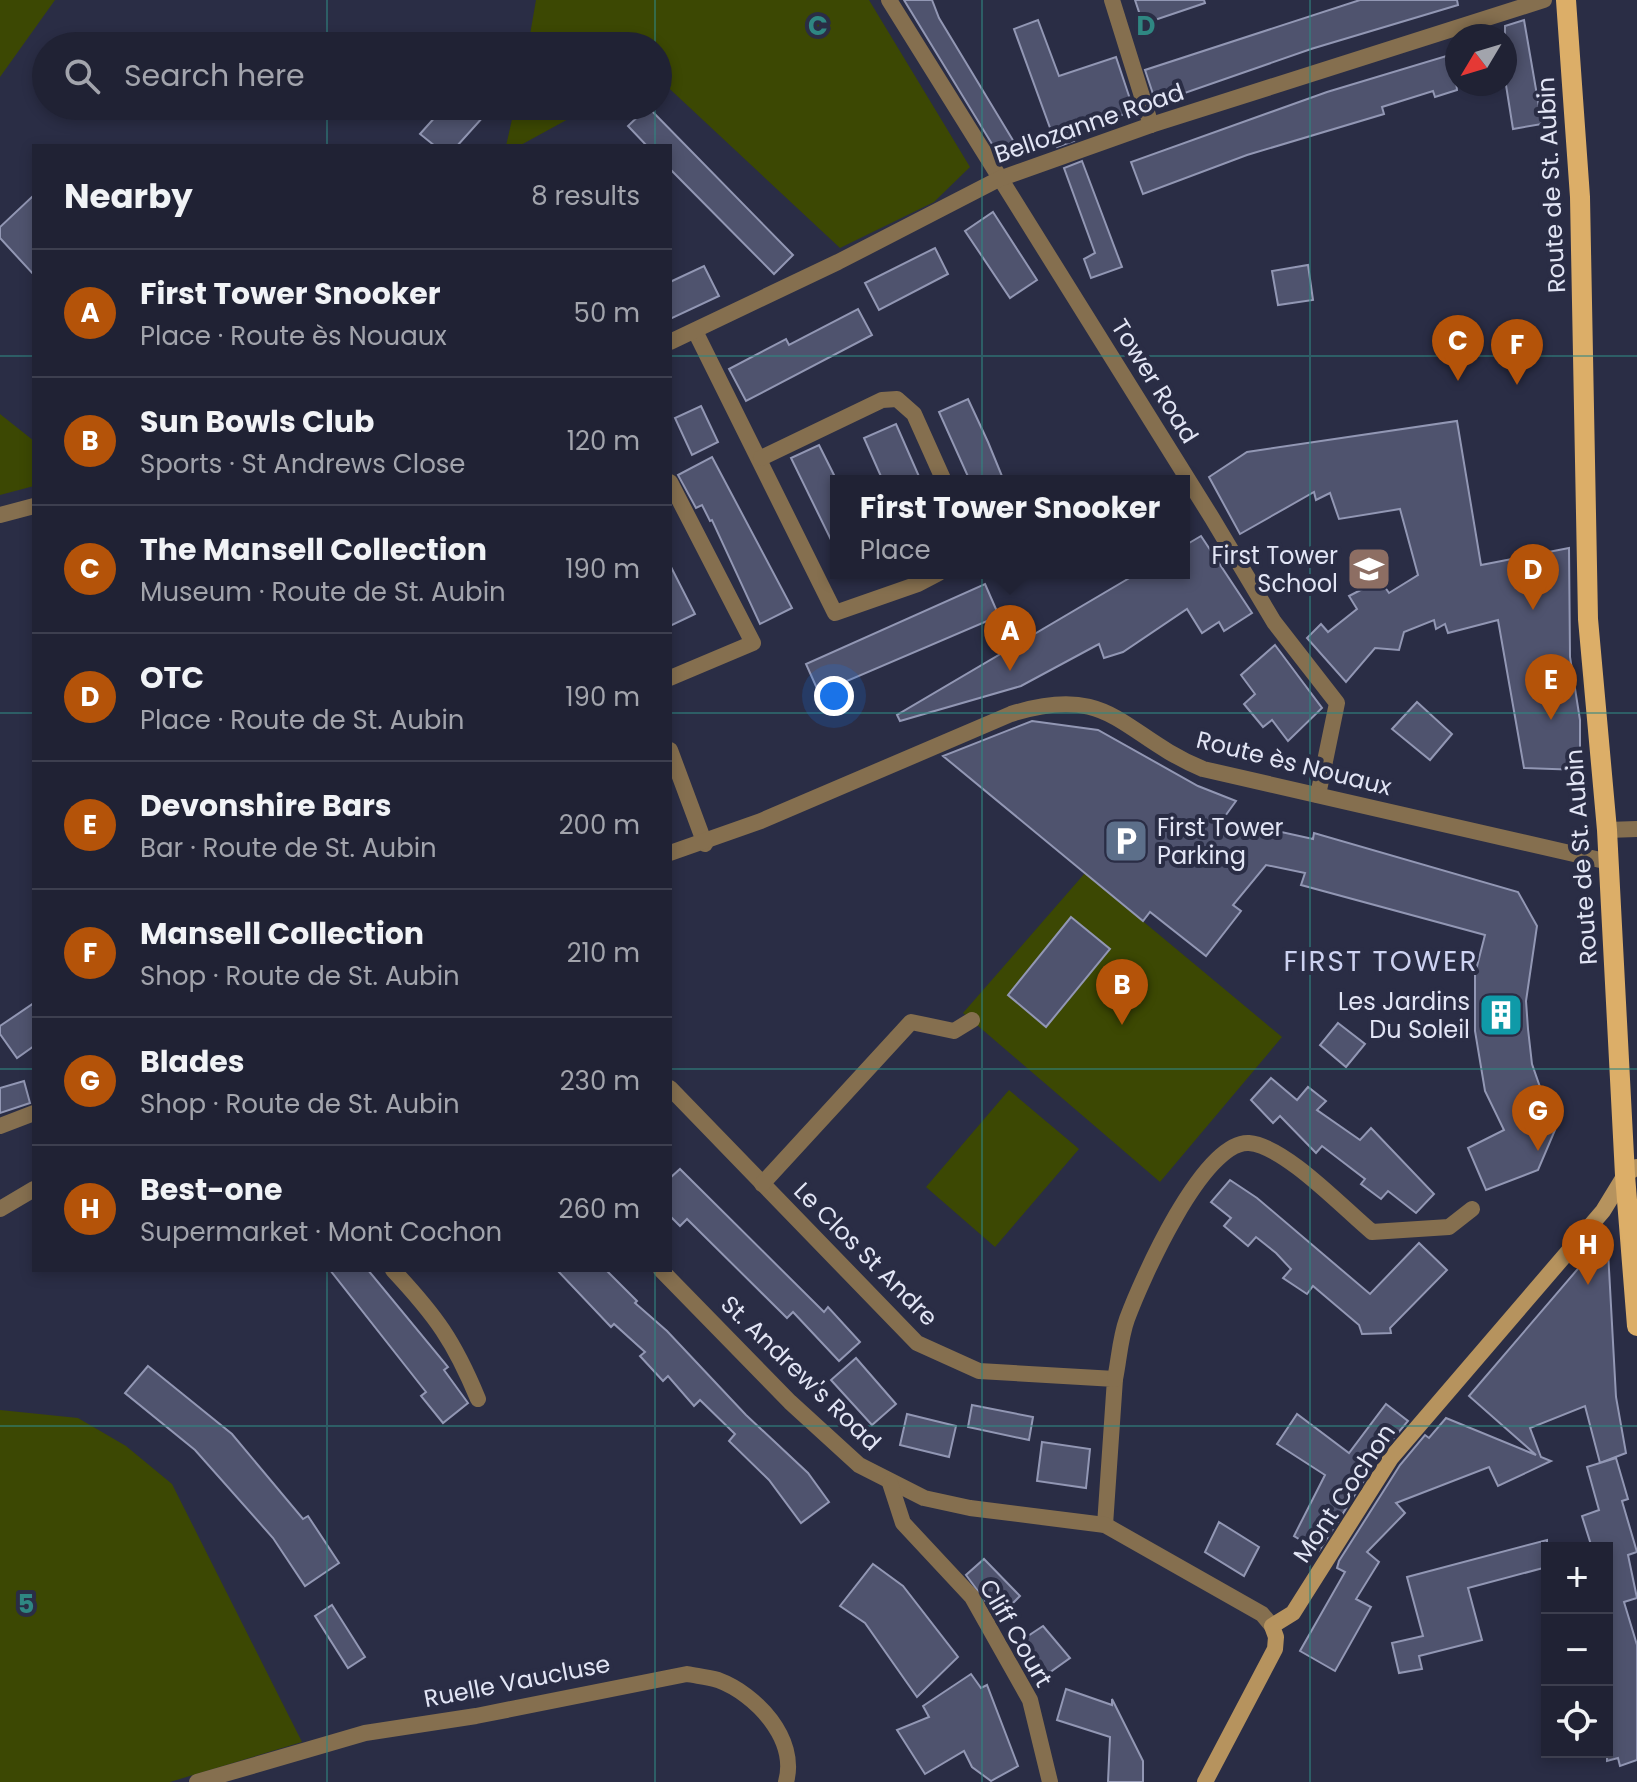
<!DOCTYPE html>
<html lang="en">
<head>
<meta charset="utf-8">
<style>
	:root { --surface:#202234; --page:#282a3c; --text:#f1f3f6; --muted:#a2a4ac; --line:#3d3f4f; --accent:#b45309 }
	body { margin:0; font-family:Poppins,sans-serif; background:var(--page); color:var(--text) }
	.controls { position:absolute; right:24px; bottom:24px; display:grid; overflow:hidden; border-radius:0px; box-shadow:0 4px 12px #0003 }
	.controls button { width:72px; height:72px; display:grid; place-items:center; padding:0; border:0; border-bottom:2px solid var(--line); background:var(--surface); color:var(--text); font:40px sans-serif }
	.compass { position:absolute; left:1445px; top:24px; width:72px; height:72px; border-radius:50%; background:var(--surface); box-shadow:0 4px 12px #0003; rotate:232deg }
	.you { position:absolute; left:834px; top:696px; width:28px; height:28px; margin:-20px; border:6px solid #fff; border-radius:50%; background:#1a73e8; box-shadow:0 0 0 12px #1a73e833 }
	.badge { display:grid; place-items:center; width:52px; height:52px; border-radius:50%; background:var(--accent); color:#fff; font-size:26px; font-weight:700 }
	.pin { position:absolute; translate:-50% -66px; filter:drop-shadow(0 2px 4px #0008) }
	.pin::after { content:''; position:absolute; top:42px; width:28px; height:24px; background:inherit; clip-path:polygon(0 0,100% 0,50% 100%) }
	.popup { position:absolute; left:830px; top:475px; width:360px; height:104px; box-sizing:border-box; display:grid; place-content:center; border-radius:0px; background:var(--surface); filter:drop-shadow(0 2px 6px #0005); font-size:26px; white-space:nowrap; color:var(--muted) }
	.popup b { font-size:30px; color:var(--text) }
	.popup::after { content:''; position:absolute; left:50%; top:100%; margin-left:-16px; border:16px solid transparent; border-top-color:var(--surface) }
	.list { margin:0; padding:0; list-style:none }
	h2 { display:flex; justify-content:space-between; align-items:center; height:104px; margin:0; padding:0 32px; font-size:34px }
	h2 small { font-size:26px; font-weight:400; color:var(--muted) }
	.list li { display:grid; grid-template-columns:52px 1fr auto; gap:24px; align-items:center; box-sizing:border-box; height:128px; padding:0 32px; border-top:2px solid var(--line) }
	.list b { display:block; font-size:30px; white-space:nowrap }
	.list p { margin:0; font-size:26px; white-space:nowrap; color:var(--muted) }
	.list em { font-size:26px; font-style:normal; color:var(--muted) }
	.icon { flex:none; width:44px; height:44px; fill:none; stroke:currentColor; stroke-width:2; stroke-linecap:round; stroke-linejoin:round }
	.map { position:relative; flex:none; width:1637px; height:1782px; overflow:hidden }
	.search { position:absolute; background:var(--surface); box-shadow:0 4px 12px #0003; left:32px; top:32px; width:640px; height:88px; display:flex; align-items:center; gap:20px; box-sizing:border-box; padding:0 28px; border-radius:44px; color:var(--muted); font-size:30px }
	.panel { position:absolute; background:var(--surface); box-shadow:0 4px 12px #0003; left:32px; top:144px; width:640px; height:1128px; border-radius:0px }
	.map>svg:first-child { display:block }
	.green { fill:#3c4803 }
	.building { fill:#4f536e; stroke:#9297b4; stroke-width:2 }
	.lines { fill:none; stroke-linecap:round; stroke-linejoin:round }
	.minor { stroke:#856f4f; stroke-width:16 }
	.tertiary { stroke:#856f4f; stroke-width:16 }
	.secondary { stroke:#b6935e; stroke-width:16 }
	.primary { stroke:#dcae68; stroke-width:20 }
	.grid { fill:none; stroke:#2f8782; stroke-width:2; stroke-opacity:0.55 }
	.labels { text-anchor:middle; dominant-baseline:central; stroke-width:8; stroke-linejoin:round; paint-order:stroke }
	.street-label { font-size:24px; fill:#e2e5f5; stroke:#2a2d45 }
	.poi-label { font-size:24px; fill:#e2e5f5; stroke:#2a2d45; text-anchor:end }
	.quarter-label { font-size:28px; letter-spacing:2px; fill:#cdd2f1; stroke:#2a2d45 }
	.grid-label { font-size:26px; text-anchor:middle; font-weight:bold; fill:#2f8782; stroke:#2a2d45; stroke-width:8; stroke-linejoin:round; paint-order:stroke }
</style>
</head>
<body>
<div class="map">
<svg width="1637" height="1782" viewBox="0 0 1637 1782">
	<rect width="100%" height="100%" fill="#2a2d45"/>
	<!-- green -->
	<g class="green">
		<path d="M0,0H55L0,77Z"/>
		<path d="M536,0H869L970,167L934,202L840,248L658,78V46H528Z"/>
		<path d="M515,106H592L519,146H506Z"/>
		<path d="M0,414L34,441V486L0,495Z"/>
		<path d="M1085,873L1282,1037L1160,1182L963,1013Z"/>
		<path d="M1009,1090L1079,1149L995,1247L926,1187Z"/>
		<path d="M0,1410L78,1418L126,1446L172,1484L302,1742L170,1782H0Z"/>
	</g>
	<!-- building -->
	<g class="building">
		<path d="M904,0H932L939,18L1020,152L1003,162Z"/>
		<path d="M1135,0H1204L1205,3L1143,24Z"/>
		<path d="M1360,0H1457L1458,5L1311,49L1156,103L1145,70Z"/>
		<path d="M1038,20L1059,76L1116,57L1134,111L1078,129L1079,132L1072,135L1074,141L1057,147L1014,29Z"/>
		<path d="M1524,20L1542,124L1513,129L1505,79V26Z"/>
		<path d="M1453,54L1457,90L1435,97L1433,91L1382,107L1384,114L1247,155L1143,194L1131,162L1327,92Z"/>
		<path d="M445,106H493L457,146H435L420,134Z"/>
		<path d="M648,107L793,255L774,274L670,169V146H647L628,126Z"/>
		<path d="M1082,161L1122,267L1091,278L1084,259L1095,253L1064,168Z"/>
		<path d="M34,195V275L0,238V227Z"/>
		<path d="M993,212L1037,280L1010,298L965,231Z"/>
		<path d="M935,248L948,274L879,310L865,283Z"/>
		<path d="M1308,265L1313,300L1278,305L1272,271Z"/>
		<path d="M704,266L719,296L670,319V282Z"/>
		<path d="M858,309L872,335L746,401L729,369L786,339L789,345Z"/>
		<path d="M968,399L988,442L1004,481H970L939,412Z"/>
		<path d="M701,406L718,442L692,455L675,418Z"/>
		<path d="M1457,421L1481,565L1569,548L1570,657L1580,720V770L1524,768L1498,620L1448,633L1445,624L1436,629L1434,620L1404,632L1399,650L1375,648L1346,682L1307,638L1321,624L1328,632L1357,609L1349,596L1380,580L1389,593L1418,575L1400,509L1339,519L1330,493L1316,500L1314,492L1240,534L1209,477L1247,452Z"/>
		<path d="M896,424L921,481H883L864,438Z"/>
		<path d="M819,445L836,479V550L791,458Z"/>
		<path d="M712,457L792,608L760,624L712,520L710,521L702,505L696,508L678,475Z"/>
		<path d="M1201,536L1252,613L1224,631L1219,622L1202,633L1187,609L1123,652L1104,658L1099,644L1021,686L900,721L897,715L1138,573H1184V546Z"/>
		<path d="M670,565L695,614L670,626Z"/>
		<path d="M985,584L999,616L819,693L806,664Z"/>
		<path d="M1275,645L1322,708L1288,741L1272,720L1263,727L1244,704L1255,694L1241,675Z"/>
		<path d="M1417,702L1452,734L1430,760L1392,729Z"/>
		<path d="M1032,721L1098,730L1198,786L1236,801L1223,819L1313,839L1314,833L1518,892L1537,926L1526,1001L1528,1029L1532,1064L1555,1130L1538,1170L1486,1190L1468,1148L1504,1130L1485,1091L1475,1031V974L1485,935L1301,885L1305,873L1266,865L1233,905L1241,911L1206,956L1150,912L1143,921L943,756Z"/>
		<path d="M1071,917L1110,949L1046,1027L1008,995Z"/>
		<path d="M34,1003V1046L17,1058L0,1034V1026Z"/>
		<path d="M1338,1023L1365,1044L1346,1067L1320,1045Z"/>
		<path d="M1271,1078L1297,1100L1308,1087L1326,1101L1317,1110L1360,1140L1371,1128L1434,1194L1416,1213L1388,1191L1381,1199L1361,1184L1365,1179L1322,1146L1316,1153L1280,1116L1273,1123L1251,1100Z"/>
		<path d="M24,1081L30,1103L0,1113V1088Z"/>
		<path d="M680,1169L824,1312L828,1307L860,1342L839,1361L793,1312L787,1318L687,1219L680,1226L670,1216V1178Z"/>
		<path d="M1230,1180L1257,1198L1370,1294L1419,1243L1447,1270L1390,1328L1391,1333L1362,1334L1359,1325L1313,1286L1307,1294L1283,1278L1291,1269L1276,1253L1256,1237L1248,1246L1224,1226L1231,1218L1211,1202Z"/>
		<path d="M1594,1250L1608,1251L1616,1397L1626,1453L1600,1463L1585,1406L1530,1428L1541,1457L1551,1461L1498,1486L1489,1467L1396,1503L1405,1513L1367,1552L1379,1562L1356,1599L1371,1607L1335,1671L1300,1651L1345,1572L1337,1568L1339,1561L1400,1465L1425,1435L1429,1438L1446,1418L1536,1455L1469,1396Z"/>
		<path d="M330,1270H368L448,1367L444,1370L468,1403L443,1423L421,1396L426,1392Z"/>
		<path d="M557,1270H606L637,1301L635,1303L667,1331L746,1415L808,1473L829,1502L801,1523L769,1480L729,1441L735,1434L700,1400L694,1406L668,1376L663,1381L640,1356L645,1352L614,1324L611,1327Z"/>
		<path d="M856,1358L896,1404L872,1425L831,1380Z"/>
		<path d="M148,1366L232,1434L303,1519L308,1516L339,1563L305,1586L273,1538L195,1450L125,1393Z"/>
		<path d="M1386,1404L1408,1421L1382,1452L1319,1551L1294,1536L1325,1475L1277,1444L1297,1414L1349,1453Z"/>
		<path d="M972,1405L1033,1417L1029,1440L968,1427Z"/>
		<path d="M907,1414L956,1426L949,1457L900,1445Z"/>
		<path d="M1042,1442L1090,1449L1086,1488L1037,1481Z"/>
		<path d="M1616,1458L1628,1499L1622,1501L1637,1552L1628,1555L1637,1598L1624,1602L1637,1645V1760L1620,1766L1618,1758L1607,1761V1548H1592L1582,1516L1599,1510L1587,1467Z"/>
		<path d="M1219,1522L1259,1547L1244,1576L1205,1552Z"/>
		<path d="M1547,1540V1567L1468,1588L1482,1640L1419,1656L1422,1669L1399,1673L1392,1643L1423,1636L1407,1577Z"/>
		<path d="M984,1559L1020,1596L998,1618L966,1575Z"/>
		<path d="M873,1564L903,1586L958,1657L917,1697L865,1623L840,1606Z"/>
		<path d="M332,1605L365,1657L348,1668L315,1616Z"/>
		<path d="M1043,1626L1070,1658L1039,1680L1016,1644Z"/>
		<path d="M971,1674L981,1688L987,1685L1018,1766L991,1781L972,1767L964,1751L925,1774L897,1730L929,1717L923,1706Z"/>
		<path d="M1066,1689L1112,1705V1699L1143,1761V1782H1108L1110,1737L1057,1720Z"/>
	</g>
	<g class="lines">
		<!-- minor -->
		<g class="minor">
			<path d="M889,0L1212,518L1274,622L1337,703L1318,795"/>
			<path d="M1112,0L1151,125"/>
			<path d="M695,331L835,613L918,584L939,573"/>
			<path d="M670,342L838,262L999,179L1151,125L1544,0"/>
			<path d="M761,458L882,400L897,399L914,414L944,481"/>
			<path d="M670,482L753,643L670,678"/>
			<path d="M0,515L34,506"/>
			<path d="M670,750L705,844"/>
			<path d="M1607,830L1637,829"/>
			<path d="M670,1088L917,1343L979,1371L1115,1379L1105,1525"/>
			<path d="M762,1184L911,1022L954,1031L972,1020"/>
			<path d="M0,1209L34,1189"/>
			<path d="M393,1270C436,1316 454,1341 478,1399"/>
			<path d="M661,1270L790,1402L859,1465L924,1498L970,1508L1105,1525L1262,1614L1272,1626"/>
			<path d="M1115,1379C1119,1360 1120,1338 1127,1319C1141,1281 1203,1140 1249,1143C1285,1146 1343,1208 1372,1232L1449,1227L1472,1209"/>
			<path d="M890,1483L903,1523L972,1597L1030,1700L1050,1782"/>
			<path d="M197,1782L365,1733L476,1716L687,1674C697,1676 708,1677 718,1680C756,1694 798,1739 786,1782"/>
		</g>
		<!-- tertiary -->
		<g class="tertiary">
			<path d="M670,853L761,821L1011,714C1112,682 1121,735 1203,769L1609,862"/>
			<path d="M0,1126L34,1113"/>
		</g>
		<!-- secondary -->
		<path class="secondary" d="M1205,1782L1275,1649L1276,1637L1272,1626L1293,1613L1391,1458L1603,1211L1625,1175L1637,1167"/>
		<!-- primary -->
		<path class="primary" d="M1566,0L1580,197L1588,619L1607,830L1625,1175L1637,1326"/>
	</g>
	<!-- grid -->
	<path class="grid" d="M327,0V46M655,0V46M982,0V1782M1310,0V1782M327,106V146M655,106V146M0,356H34M670,356H1637M0,713H34M670,713H1637M0,1069H34M670,1069H1637M327,1270V1782M655,1270V1782M0,1426H1637"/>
	<!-- icons -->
	<defs>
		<g id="school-square" transform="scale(2.3)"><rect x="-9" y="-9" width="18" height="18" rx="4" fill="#8d6e63" stroke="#2a2d45"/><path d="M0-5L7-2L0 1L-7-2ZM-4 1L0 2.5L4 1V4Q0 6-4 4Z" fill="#fff"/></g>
		<g id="parking-square" transform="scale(2.3)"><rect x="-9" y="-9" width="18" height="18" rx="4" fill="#5c6f8a" stroke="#2a2d45"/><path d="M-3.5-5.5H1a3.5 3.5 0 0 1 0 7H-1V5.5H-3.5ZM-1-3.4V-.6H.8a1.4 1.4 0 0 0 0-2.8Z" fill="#fff"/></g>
		<g id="building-square" transform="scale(2.3)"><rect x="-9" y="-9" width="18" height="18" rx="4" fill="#0f9aa8" stroke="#2a2d45"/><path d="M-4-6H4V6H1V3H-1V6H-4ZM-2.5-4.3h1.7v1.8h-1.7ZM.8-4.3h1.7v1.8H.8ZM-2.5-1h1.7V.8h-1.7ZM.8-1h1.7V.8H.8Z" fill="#fff"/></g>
	</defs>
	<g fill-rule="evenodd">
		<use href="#school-square" x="1369" y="569"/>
		<use href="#parking-square" x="1126" y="841"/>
		<use href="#building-square" x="1501" y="1015"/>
	</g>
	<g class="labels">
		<!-- street labels -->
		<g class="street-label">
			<text transform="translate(1089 123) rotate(-19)">Bellozanne Road</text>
			<text transform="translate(1551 185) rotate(-93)">Route de St. Aubin</text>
			<text transform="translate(1155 381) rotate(58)">Tower Road</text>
			<text transform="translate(1294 763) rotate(14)">Route ès Nouaux</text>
			<text transform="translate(1581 857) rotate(-94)">Route de St. Aubin</text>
			<text transform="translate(866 1254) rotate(45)">Le Clos St Andre</text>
			<text transform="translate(801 1373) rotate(44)">St. Andrew's Road</text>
			<text transform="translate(1344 1493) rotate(-56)">Mont Cochon</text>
			<text transform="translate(1016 1633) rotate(60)">Cliff Court</text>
			<text transform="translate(517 1681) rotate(-11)">Ruelle Vaucluse</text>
		</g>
		<!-- poi labels -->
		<g class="poi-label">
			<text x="1338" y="555">First Tower<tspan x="1338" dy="28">School</tspan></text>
			<text x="1157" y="827" text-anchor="start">First Tower<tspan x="1157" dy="28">Parking</tspan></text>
			<text x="1470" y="1001">Les Jardins<tspan x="1470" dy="28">Du Soleil</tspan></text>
		</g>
		<!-- quarter labels -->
		<g class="quarter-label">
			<text x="1381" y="961">FIRST TOWER</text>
		</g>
	</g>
	<g class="grid-label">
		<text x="818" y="35">C</text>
		<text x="1146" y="35">D</text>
		<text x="26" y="1613">5</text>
	</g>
</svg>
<div class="controls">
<button>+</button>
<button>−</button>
<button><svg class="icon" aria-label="locate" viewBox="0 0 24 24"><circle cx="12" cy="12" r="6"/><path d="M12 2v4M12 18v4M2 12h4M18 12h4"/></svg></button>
</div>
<svg class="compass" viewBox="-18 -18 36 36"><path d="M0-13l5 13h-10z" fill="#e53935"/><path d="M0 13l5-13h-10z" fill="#a2a4ac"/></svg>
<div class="you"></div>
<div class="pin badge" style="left:1010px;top:671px">A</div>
<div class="popup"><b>First Tower Snooker</b>Place</div>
<div class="pin badge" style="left:1122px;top:1025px">B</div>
<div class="pin badge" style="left:1458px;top:381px">C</div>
<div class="pin badge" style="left:1533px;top:610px">D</div>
<div class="pin badge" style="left:1551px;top:720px">E</div>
<div class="pin badge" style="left:1517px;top:385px">F</div>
<div class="pin badge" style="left:1538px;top:1151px">G</div>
<div class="pin badge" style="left:1588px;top:1285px">H</div>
<div class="search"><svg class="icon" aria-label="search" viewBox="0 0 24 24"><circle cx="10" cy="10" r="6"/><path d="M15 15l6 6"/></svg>Search here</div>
<section class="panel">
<h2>Nearby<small>8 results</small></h2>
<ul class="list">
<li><span class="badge">A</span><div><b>First Tower Snooker</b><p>Place · Route ès Nouaux</p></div><em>50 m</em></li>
<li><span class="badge">B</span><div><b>Sun Bowls Club</b><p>Sports · St Andrews Close</p></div><em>120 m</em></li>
<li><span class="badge">C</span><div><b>The Mansell Collection</b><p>Museum · Route de St. Aubin</p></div><em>190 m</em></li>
<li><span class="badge">D</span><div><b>OTC</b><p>Place · Route de St. Aubin</p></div><em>190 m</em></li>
<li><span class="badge">E</span><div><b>Devonshire Bars</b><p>Bar · Route de St. Aubin</p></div><em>200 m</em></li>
<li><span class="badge">F</span><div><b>Mansell Collection</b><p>Shop · Route de St. Aubin</p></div><em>210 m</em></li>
<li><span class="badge">G</span><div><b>Blades</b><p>Shop · Route de St. Aubin</p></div><em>230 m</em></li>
<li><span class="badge">H</span><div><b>Best-one</b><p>Supermarket · Mont Cochon</p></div><em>260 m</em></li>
</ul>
</section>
</div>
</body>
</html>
